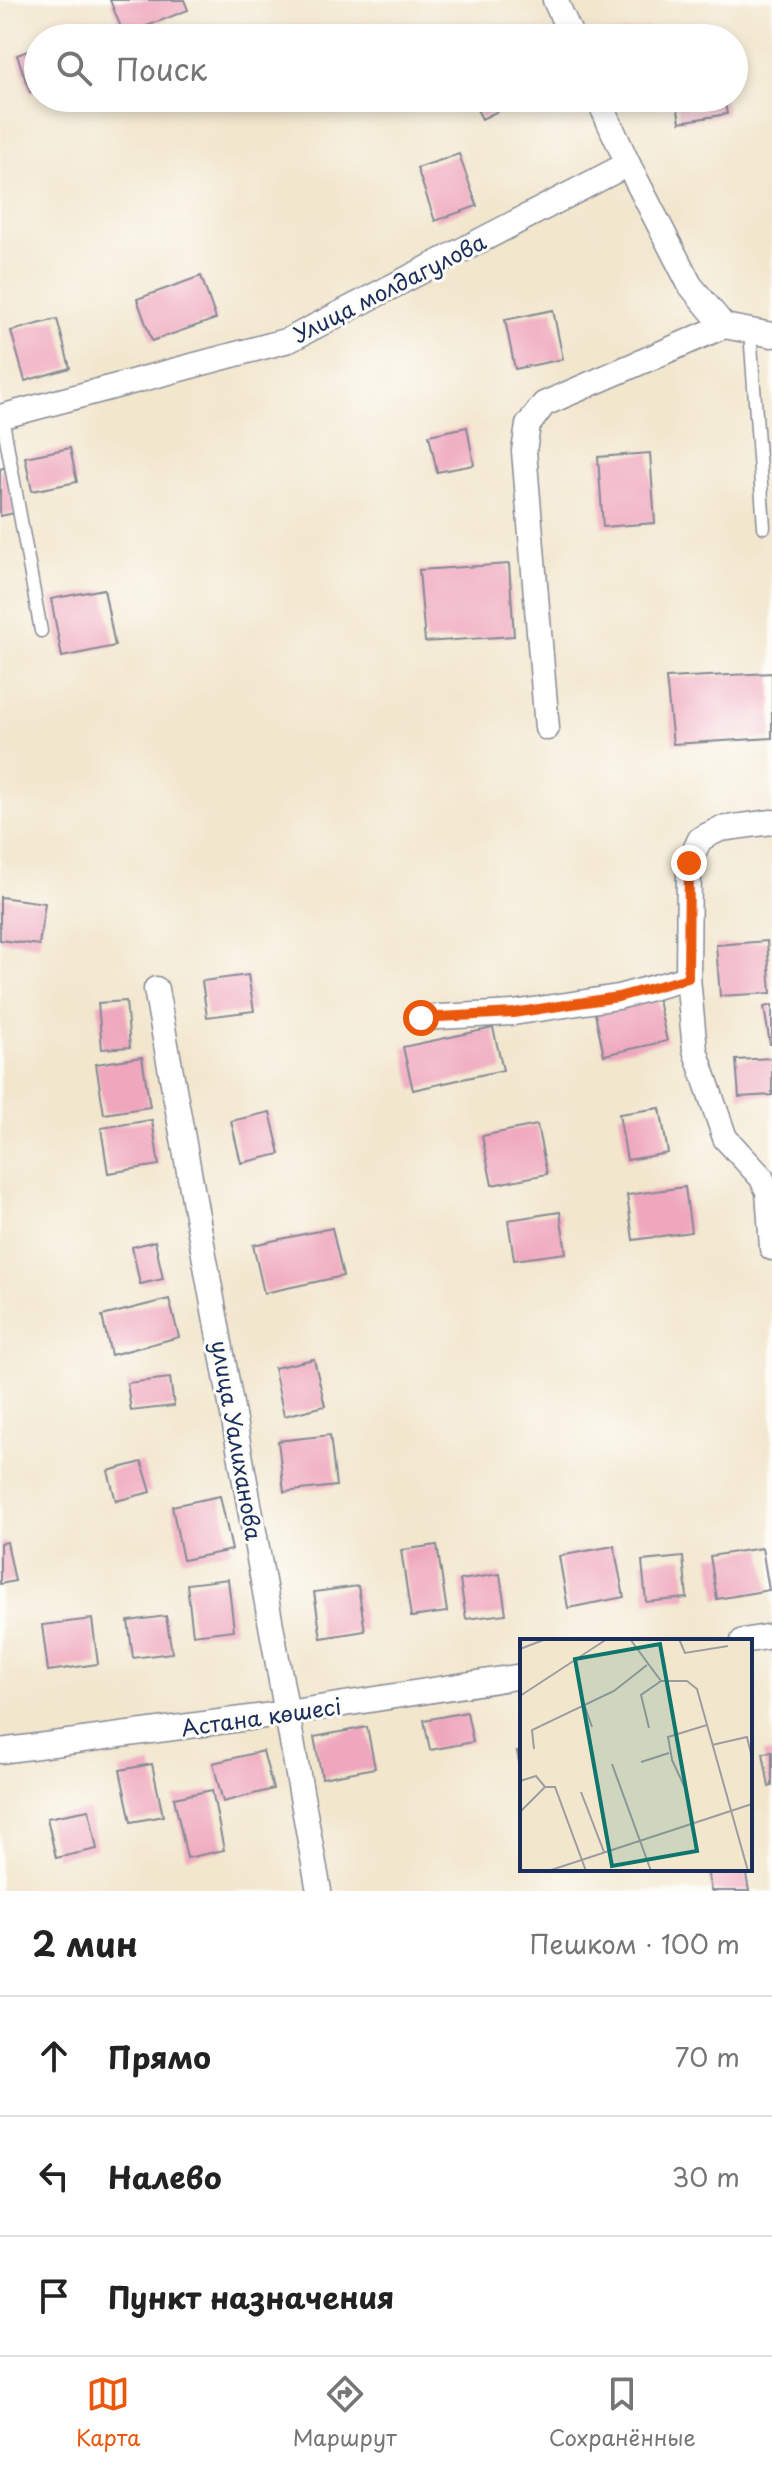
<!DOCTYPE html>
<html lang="ru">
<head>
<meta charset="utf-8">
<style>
	:root { --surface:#fff; --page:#f2f2f2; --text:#222; --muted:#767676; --line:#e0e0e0; --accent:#ea580c }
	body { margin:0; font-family:"Playpen Sans",sans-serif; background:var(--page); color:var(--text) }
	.stop { position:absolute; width:24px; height:24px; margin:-18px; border:6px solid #ea580c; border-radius:50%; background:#fff }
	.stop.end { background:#ea580c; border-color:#fff; box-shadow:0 2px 8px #0008 }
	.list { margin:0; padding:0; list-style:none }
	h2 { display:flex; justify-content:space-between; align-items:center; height:104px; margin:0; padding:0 32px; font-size:34px }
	h2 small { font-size:26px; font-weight:400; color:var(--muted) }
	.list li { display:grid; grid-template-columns:52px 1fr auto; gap:24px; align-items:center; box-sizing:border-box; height:120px; padding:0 32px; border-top:2px solid var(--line) }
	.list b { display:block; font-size:30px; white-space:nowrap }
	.list em { font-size:26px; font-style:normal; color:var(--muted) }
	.icon { flex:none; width:44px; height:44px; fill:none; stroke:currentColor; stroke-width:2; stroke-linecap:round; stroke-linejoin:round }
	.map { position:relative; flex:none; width:772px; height:1891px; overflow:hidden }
	.search { position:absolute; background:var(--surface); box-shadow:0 4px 12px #0003; left:24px; right:24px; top:24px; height:88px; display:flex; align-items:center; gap:20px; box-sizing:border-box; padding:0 28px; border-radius:44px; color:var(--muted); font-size:30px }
	.sheet { height:464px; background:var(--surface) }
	nav { display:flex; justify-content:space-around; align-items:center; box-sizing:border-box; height:112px; border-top:2px solid var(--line); background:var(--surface); font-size:22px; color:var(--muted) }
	nav a { display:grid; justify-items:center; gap:4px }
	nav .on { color:var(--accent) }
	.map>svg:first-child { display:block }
	.building { fill:#efa7bd }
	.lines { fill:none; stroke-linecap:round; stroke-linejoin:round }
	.service-casing { stroke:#868a96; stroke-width:15 }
	.minor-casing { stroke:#868a96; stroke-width:27 }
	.service { stroke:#fff; stroke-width:12 }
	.minor { stroke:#fff; stroke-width:24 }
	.route { stroke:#ea580c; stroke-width:10 }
	.labels { text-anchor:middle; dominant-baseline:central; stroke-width:6; stroke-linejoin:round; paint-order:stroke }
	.street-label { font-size:22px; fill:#1b2f5e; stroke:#fdfcf7 }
	.inset-road { fill:none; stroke:#9c9da1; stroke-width:2 }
	.view { fill:#0f766e; fill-opacity:0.15; stroke:#0f766e; stroke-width:4 }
	.inset-edge { fill:none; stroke:#1b2f5e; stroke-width:4 }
</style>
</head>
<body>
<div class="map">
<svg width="772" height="1891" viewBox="0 0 772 1891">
	<rect width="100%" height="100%" fill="#fdfcf7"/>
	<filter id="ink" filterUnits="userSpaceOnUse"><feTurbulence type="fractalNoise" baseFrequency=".0125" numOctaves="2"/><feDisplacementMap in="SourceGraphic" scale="16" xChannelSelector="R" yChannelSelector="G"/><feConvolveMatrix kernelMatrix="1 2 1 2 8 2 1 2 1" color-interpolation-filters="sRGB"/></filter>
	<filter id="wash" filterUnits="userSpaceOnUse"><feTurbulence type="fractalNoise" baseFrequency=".006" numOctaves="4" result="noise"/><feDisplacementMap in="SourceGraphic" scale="32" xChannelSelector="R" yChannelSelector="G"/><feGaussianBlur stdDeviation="1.8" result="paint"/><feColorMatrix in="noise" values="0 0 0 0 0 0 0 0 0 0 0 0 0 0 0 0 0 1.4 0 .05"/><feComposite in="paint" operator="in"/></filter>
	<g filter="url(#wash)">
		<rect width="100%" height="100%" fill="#f2e6cd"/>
		<g id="blocks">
			<!-- building -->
			<g class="building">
				<path d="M110,0H184L188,10L124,35Z"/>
				<path d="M648,28L650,38H612V34Z"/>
				<path d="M38,47V90L30,92L17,55Z"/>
				<path d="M471,98H524L482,119Z"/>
				<path d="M676,98H724L727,114L680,122Z"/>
				<path d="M459,154L477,206L435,221L417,168Z"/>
				<path d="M201,276L216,319L152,341L137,299Z"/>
				<path d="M553,310L563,359L515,369L505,320Z"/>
				<path d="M57,319L70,368L25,381L11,331Z"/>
				<path d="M467,427L474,465L437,472L429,435Z"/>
				<path d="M70,448L77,482L32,491L25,457Z"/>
				<path d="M650,453L655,523L603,527L598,457Z"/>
				<path d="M6,467L15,513L0,516V469Z"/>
				<path d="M509,564L514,636L425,642L419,570Z"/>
				<path d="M104,589L115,646L62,657L51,599Z"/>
				<path d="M772,673V738L673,744L666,678Z"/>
				<path d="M0,897L45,903L39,945L0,940Z"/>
				<path d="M767,941L771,993L720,996L716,945Z"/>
				<path d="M248,975L254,1011L207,1017L202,981Z"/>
				<path d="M657,996L667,1041L604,1055L594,1009Z"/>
				<path d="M126,1001L130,1047L102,1049L98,1003Z"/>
				<path d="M772,1005V1044H770L764,1007Z"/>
				<path d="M493,1028L503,1070L413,1090L403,1047Z"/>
				<path d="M142,1057L150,1107L104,1114L96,1064Z"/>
				<path d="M772,1058V1095L739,1097L736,1060Z"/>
				<path d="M660,1108L668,1153L627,1160L619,1114Z"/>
				<path d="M270,1112L280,1154L241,1163L231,1121Z"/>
				<path d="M152,1120L159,1165L108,1173L101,1128Z"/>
				<path d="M537,1125L547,1174L492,1185L482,1136Z"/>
				<path d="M685,1187L691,1232L633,1240L627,1195Z"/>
				<path d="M560,1212L566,1253L514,1260L508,1220Z"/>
				<path d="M332,1228L343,1276L264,1293L253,1245Z"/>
				<path d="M155,1241L163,1279L140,1284L132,1247Z"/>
				<path d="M169,1299L179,1337L111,1355L102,1316Z"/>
				<path d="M314,1359L325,1406L284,1416L274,1368Z"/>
				<path d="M170,1378L174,1406L131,1411L127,1383Z"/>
				<path d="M330,1435L336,1486L284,1492L278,1441Z"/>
				<path d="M142,1462L151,1492L116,1501L108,1471Z"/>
				<path d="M220,1496L232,1550L183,1560L172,1506Z"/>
				<path d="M7,1542L15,1581L0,1584V1543Z"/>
				<path d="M437,1545L447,1612L411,1617L401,1550Z"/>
				<path d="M614,1546L624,1597L568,1608L559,1556Z"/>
				<path d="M762,1548L769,1590L717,1599L710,1556Z"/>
				<path d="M683,1557L687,1598L646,1602L642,1561Z"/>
				<path d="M500,1574L506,1614L466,1619L460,1580Z"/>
				<path d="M228,1579L234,1630L193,1635L187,1584Z"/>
				<path d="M358,1586L365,1631L321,1638L314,1592Z"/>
				<path d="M166,1616L172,1653L133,1658L128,1621Z"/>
				<path d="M92,1619L98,1664L48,1671L42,1625Z"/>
				<path d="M467,1712L473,1742L430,1750L424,1720Z"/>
				<path d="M367,1727L375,1768L322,1778L314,1737Z"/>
				<path d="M263,1751L273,1789L223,1802L213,1763Z"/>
				<path d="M517,1752H522V1771H521Z"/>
				<path d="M772,1752V1786L769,1787L763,1753Z"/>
				<path d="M152,1764L163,1816L131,1822L120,1770Z"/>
				<path d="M212,1790L224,1850L187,1858L174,1798Z"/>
				<path d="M89,1810L97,1849L56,1858L47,1818Z"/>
				<path d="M707,1869H745L749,1891H711Z"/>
			</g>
		</g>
	</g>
	<g filter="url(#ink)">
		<use href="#blocks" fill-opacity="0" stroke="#868a96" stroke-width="2"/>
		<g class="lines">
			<!-- service casing -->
			<g class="service-casing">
				<g id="service">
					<path d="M750,331L764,527"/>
					<path d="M2,416L41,631"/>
				</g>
			</g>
			<!-- minor casing -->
			<g class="minor-casing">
				<g id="minor">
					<path d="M555,0L572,38"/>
					<path d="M598,98L628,164L690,285L724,326"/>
					<path d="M724,326L772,335"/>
					<path d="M0,417L289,340L628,164"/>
					<path d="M547,728L524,451L528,425L544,404L724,326"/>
					<path d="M772,822L720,829L700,839L689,863L688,978L695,1050L725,1138L761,1177L768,1191L772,1248"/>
					<path d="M156,989L319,1891"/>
					<path d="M421,1018L513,1013L618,997L688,978"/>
					<path d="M743,1641L772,1636"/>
					<path d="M0,1751L287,1713L522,1676"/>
				</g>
			</g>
			<!-- service -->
			<use href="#service" class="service"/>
			<!-- minor -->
			<use href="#minor" class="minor"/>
		</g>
	</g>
	<g class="lines" filter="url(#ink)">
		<!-- route -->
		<path class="route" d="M421,1018L513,1013L618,997L688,978L689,863"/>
	</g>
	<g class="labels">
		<!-- street labels -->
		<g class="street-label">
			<text transform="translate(389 287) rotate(-27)">Улица молдагулова</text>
			<text transform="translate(238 1440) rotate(80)">улица Уалиханова</text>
			<text transform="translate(261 1716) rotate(-8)">Астана көшесі</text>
		</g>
	</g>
	<!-- overview -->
	<g transform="translate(520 1639)">
		<rect width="232" height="232" fill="#f2e6cd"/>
		<path class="inset-road" d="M110,0L141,42M159,0L165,14L208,7M0,10L26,0M141,42H167L177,50L228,232M0,57L87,0M64,65L72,88M129,89L121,56L141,42M192,106L227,98L232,119M14,110L12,91L94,52L127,26M121,123L149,114M92,125L131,232M0,142L16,137L25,148M166,151L152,121L148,98L187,86M61,153L84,213M0,173L25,148H35L66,232M28,232L232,165"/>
		<path class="view" d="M140,5L177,212L92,227L55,20Z"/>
		<rect width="232" height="232" class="inset-edge"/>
	</g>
</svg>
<div class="stop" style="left:421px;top:1018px"></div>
<div class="stop end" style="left:689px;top:863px"></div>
<div class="search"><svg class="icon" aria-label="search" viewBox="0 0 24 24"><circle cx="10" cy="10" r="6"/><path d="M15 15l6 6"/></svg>Поиск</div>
</div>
<section class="sheet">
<h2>2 мин<small>Пешком · 100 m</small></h2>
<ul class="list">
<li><svg class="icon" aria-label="ahead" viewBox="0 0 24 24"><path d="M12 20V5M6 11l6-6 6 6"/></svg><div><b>Прямо</b></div><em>70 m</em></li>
<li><svg class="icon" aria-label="left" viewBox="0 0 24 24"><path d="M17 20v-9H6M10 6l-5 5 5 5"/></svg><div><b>Налево</b></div><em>30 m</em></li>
<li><svg class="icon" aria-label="arrive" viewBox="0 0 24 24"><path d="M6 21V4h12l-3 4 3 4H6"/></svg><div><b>Пункт назначения</b></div></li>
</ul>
</section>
<nav>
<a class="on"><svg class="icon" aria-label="map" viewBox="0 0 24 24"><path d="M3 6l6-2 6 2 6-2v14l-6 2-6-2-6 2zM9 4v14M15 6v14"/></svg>Карта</a>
<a><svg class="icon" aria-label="directions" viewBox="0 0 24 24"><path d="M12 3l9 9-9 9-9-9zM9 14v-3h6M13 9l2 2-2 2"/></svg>Маршрут</a>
<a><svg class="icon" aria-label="saved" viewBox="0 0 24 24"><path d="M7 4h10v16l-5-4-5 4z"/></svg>Сохранённые</a>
</nav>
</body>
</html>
